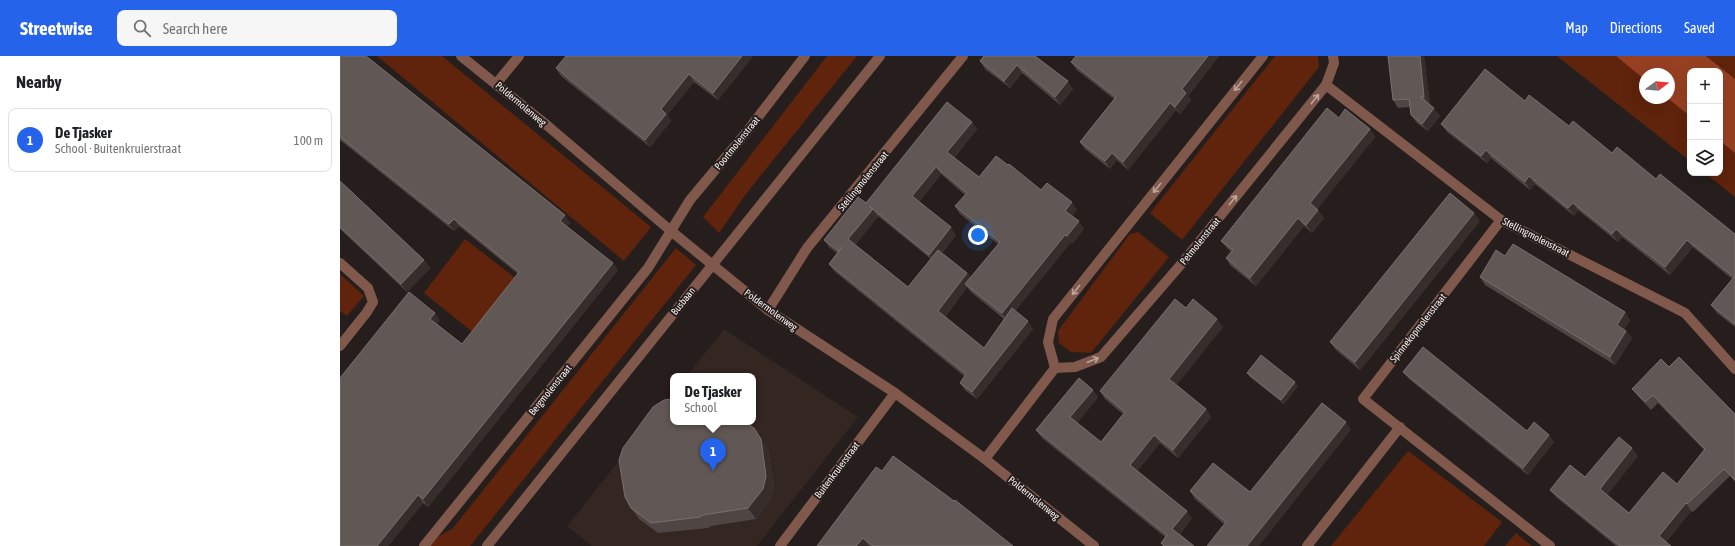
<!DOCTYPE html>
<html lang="en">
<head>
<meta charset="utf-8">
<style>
	:root { --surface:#fff; --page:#f6f6f6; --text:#202124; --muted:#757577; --line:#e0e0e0; --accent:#2563eb }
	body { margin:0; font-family:"Asap Condensed",sans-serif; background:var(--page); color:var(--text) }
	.controls { position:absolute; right:12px; top:12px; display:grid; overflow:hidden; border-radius:8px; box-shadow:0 4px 16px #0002 }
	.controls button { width:36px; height:36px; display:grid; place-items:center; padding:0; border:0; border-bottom:1px solid var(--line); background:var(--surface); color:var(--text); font:20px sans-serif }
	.compass { position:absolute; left:1299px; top:12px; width:36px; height:36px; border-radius:50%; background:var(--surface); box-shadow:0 4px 16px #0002; rotate:74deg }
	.you { position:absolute; left:638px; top:179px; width:14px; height:14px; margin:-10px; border:3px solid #fff; border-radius:50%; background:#1a73e8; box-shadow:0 0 0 6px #1a73e833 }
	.badge { display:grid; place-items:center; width:26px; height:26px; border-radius:50%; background:var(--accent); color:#fff; font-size:13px; font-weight:700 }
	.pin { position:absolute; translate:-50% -33px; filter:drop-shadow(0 1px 2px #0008) }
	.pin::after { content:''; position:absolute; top:21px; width:14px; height:12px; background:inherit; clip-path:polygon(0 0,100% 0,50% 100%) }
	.popup { position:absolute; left:330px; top:317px; width:86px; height:52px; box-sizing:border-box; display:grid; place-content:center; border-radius:8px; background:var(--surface); filter:drop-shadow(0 1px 3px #0005); font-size:13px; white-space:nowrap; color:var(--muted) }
	.popup b { font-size:15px; color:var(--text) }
	.popup::after { content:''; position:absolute; left:50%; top:100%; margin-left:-8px; border:8px solid transparent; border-top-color:var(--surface) }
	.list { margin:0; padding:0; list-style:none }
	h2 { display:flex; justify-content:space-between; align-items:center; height:52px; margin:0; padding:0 16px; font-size:17px }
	h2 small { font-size:13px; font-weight:400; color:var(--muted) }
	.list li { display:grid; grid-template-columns:26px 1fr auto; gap:12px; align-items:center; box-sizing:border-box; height:64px; margin:0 8px 8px; padding:0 8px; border:1px solid var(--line); border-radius:8px }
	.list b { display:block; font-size:15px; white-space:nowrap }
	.list p { margin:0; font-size:13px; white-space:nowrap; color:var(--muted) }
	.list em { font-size:13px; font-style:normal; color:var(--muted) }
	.icon { flex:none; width:22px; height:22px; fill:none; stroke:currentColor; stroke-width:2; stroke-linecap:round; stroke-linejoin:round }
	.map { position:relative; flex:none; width:1395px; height:490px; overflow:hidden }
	header { display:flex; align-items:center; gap:24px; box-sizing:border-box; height:56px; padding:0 20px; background:var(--accent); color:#fff }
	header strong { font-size:19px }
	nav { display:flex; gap:22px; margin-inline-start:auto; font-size:14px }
	.search { width:280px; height:36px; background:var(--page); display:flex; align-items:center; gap:10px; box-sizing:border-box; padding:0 14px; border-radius:8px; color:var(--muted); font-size:15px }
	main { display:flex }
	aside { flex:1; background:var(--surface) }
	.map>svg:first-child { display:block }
	.built { fill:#342621 }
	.green { fill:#60230c }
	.water { fill:#974022 }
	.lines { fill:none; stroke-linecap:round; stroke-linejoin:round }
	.minor { stroke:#80594c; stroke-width:10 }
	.wall { fill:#4f4643; fill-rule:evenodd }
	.shaded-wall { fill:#372e2c }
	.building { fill:#615855; stroke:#78706e }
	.oneway { stroke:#bca59e }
	.labels { text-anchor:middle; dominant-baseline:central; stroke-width:4; stroke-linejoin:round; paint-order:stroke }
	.street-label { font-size:10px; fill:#f7f1ef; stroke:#261e1c }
</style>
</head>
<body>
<header>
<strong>Streetwise</strong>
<div class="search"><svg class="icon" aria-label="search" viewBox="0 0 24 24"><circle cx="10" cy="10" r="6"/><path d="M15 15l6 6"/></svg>Search here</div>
<nav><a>Map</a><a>Directions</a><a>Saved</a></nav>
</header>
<main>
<aside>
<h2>Nearby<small></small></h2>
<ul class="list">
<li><span class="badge">1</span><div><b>De Tjasker</b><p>School · Buitenkruierstraat</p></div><em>100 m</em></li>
</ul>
</aside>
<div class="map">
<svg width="1395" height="490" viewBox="0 0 1395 490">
	<rect width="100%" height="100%" fill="#261e1c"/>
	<!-- built -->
	<path class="built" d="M384,273L518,361L417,490H252L227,470L333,337V366H413V320H347Z"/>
	<!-- green -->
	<g class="green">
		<path d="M37,0H102L311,171L284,205Z"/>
		<path d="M487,0H517L406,138L379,177L363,161Z"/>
		<path d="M935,0H978L979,11L842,184L810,157Z"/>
		<path d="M1217,0H1276L1305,24V42H1327L1350,60V105Z"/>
		<path d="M1366,0H1395V23Z"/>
		<path d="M1380,85L1395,97V141L1365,117H1380Z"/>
		<path d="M798,176L829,201L751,297L731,296L719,287L718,275L790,178Z"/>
		<path d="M125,183L178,224L135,278L84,237Z"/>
		<path d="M336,192L356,209L130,490H83L113,472Z"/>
		<path d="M0,218L24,240L7,260L0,255Z"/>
		<path d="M1068,395L1162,466L1144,490H991Z"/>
		<path d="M1176,477L1192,490H1165Z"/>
	</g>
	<!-- water -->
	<path class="water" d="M1276,0H1366L1395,23V97L1380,85V15H1350V60L1327,42H1329V18H1305V24Z"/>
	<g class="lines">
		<!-- minor -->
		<g class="minor">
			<path d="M121,0L209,71L331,175L428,254L555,337L645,403L754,490"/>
			<path d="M993,0L994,7L986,29L1161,164L1345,257L1395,313"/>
			<path d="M156,28L179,0"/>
			<path d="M1161,164L1023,343L1210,490"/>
			<path d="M0,207L28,232L33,246L27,256L0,290"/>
			<path d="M428,254L467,192L623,0"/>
			<path d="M715,312L735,311L761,301L843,206L986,29"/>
			<path d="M715,312L708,286L713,263L923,0"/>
			<path d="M645,403L715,312"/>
			<path d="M84,490L308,212L350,144L405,78L465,0"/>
			<path d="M147,490L540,0"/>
			<path d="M440,490L555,337"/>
			<path d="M967,490L1060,371"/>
		</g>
	</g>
	<!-- wall -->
	<g class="wall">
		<path d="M0,0L230,167L227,170L278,214L88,451L83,447L48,490H0V322L100,264L97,268L122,288L178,218L119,170L114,175L0,84Z"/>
		<path d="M413,0L378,44L354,26L327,59L331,65L310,91L221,20L216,12Z"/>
		<path d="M644,0H696V1L733,33L720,49L682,17L670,32L645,13L640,5Z"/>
		<path d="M736,0H879L848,40L851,44L840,58L836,54L788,114L777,104L770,113L745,93L740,86L774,43L737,14L731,6Z"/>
		<path d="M1048,0H1084L1090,49L1100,60L1088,75L1077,67L1071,59L1070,51L1058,52L1053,44Z"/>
		<path d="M1185,45L1316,123L1395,178V271L1377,257L1371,249L1392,223L1353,191L1330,219L1282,181L1278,186L1238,154L1234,160L1195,128L1190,134L1151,102L1147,107L1107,76L1101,68Z"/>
		<path d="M632,66L637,73L614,102L639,121L668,109L701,134L737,154L732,160L744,173L732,188L731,186L675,255L693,273L637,343L625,334L620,327L624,320L494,215L489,208L497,197L489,191L484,184L526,147ZM601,118L625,139L615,150L620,158L658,188L631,222L627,217L602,197L616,179L579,146ZM538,160L591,203L568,231L515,189ZM627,231L631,236L664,263L644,292L605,261Z"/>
		<path d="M1030,73L1035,81L977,153L984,162L972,177L964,170L916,230L891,210L886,202L891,196L887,192L881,185Z"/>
		<path d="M0,125L84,204L90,212L67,236L0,173Z"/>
		<path d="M1140,165L1020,314L996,294L990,286Z"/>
		<path d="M1165,200L1285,256L1290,264L1284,273L1286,275L1292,282L1275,309L1145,229L1140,221Z"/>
		<path d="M846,252L883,271L836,329L866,353L871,361L838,402L820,387L797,415L852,462L840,478L854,490H823L821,487L825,481L702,382L696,374L758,341L737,367L761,386L783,358L765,343L760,335Z"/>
		<path d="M1329,311L1395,358V426L1390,420L1353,456L1351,455L1326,486L1331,490H1276L1216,441L1210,434L1245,421L1298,400L1267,439L1289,457L1337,428L1364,394L1318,347L1311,354L1298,340L1292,333Z"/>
		<path d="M1063,316L1187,375L1214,386L1188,419L1069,323Z"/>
		<path d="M907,317L958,330L944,348L910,321Z"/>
		<path d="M414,372L428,394L434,431L430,444L416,463L371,470L368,472L318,477L299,463L291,452Z"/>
		<path d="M1011,374L884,468L855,443L850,435L910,436Z"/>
		<path d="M542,415L673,490H529L528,489L477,490Z"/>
	</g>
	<!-- shaded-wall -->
	<g class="shaded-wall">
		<path d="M402,0H413L378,44L373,37Z"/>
		<path d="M868,0H879L848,40L851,44L840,58L835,51L842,33Z"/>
		<path d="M1080,0H1084L1090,49L1084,41Z"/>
		<path d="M677,9L682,17L670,32L664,25Z"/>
		<path d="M349,18L354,26L327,59L331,65L310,91L305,84L321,53Z"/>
		<path d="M728,25L733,33L720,49L715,41Z"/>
		<path d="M830,47L836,54L788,114L783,106Z"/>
		<path d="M1094,52L1100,60L1088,75L1082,68Z"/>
		<path d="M632,66L637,73L612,104L607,96Z"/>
		<path d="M1030,73L1035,81L976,155L970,147Z"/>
		<path d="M1146,94L1151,102L1147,107L1141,100Z"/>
		<path d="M772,97L777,104L770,113L765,105Z"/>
		<path d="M596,111L601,118L577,148L572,140Z"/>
		<path d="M1189,120L1195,128L1190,134L1185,126Z"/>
		<path d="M732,146L737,154L731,162L725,155Z"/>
		<path d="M1233,147L1238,154L1234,160L1228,152Z"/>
		<path d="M533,153L538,161L514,191L508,183Z"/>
		<path d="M978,154L984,162L972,177L966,169Z"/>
		<path d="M1134,157L1140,165L1020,314L1015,306Z"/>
		<path d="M225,159L230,167L225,172L220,165Z"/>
		<path d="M958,162L964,170L916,230L910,222Z"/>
		<path d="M114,163L119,170L114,175L109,168Z"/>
		<path d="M739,165L744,173L732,188L727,180Z"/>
		<path d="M611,171L616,179L594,206L589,199Z"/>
		<path d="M1276,173L1282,181L1278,186L1272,178Z"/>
		<path d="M725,179L731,186L667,265L662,257Z"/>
		<path d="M1347,184L1353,191L1330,219L1325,211Z"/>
		<path d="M84,204L90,212L67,236L61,228Z"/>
		<path d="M273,207L278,214L88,451L83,443Z"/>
		<path d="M627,217L633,224L625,228L627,231L603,263L598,255Z"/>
		<path d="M1285,256L1290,264L1282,277L1277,269Z"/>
		<path d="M95,257L100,264L96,270L90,263Z"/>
		<path d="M877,263L883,271L835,331L829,323Z"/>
		<path d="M688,265L693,273L637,343L632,336Z"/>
		<path d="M1286,275L1292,282L1275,309L1270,301Z"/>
		<path d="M955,326L958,330L944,348L941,344Z"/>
		<path d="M753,334L758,341L736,369L730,361Z"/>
		<path d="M866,353L871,361L838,402L833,394Z"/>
		<path d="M1006,366L1011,374L919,490H907Z"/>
		<path d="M414,372L428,394L434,431L430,444L416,463L408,452Z"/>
		<path d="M814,379L820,387L796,417L790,409Z"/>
		<path d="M1209,379L1214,386L1188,419L1183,412Z"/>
		<path d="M1292,392L1298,400L1266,441L1260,433Z"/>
		<path d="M78,439L83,447L48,490H37Z"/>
		<path d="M1346,447L1351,455L1324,488L1319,480Z"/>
		<path d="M847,455L852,462L838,480L832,473Z"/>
		<path d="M523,482L528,489L527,490H516Z"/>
	</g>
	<!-- building -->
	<g class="building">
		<path d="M0,0H26L225,159L220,165L273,207L83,443L78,439L37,490H0V322L69,236L95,257L90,263L122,288L179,216L114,163L109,168L0,81Z"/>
		<path d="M226,0H402L373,37L349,18L321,53L326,58L305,84L216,12Z"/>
		<path d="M644,0H695L728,25L715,41L677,9L664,25L640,5Z"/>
		<path d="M736,0H868L842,33L846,37L835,51L830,47L783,106L772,97L765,105L740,86L776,41L731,6Z"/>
		<path d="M1048,0H1080L1084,41H1080L1094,52L1082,68L1071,59L1069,43L1053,44Z"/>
		<path d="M1145,13L1185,45L1189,39L1229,70L1233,65L1272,97L1277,91L1316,123L1320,118L1395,178V268L1371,249L1394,221L1347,184L1325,211L1276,173L1272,178L1233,147L1228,152L1189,120L1185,126L1146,94L1141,100L1101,68Z"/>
		<path d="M607,46L632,66L607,96L639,121L656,100L668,109L669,108L701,134L707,127L732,146L725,155L739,165L727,180L725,179L662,257L625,228L660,186L615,150L627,137L596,111L572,140L611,171L589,199L529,150L533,153L508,183L568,231L598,194L627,217L598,255L644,292L672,252L688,265L632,336L620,327L626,318L489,208L502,191L499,195L484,184L518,141L526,147Z"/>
		<path d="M987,52L999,62L1005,53L1030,73L970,147L978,154L966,169L958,162L910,222L886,202L893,194L881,185Z"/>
		<path d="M0,125L84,204L61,228L0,171Z"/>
		<path d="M1110,137L1134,157L1015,306L990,286Z"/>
		<path d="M1173,188L1285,256L1277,269L1286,275L1270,301L1140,221L1156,194L1165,200Z"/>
		<path d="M835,243L846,252L853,243L877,263L829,323L866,353L833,394L814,379L790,409L847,455L832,473L854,490H824L821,487L827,479L696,374L739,322L753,334L730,361L761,386L785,356L760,335Z"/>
		<path d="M1083,291L1187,375L1194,366L1209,379L1183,412L1063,316Z"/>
		<path d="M921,299L955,326L941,344L907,317Z"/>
		<path d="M1339,301L1395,358V424L1384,413L1347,448L1346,447L1319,480L1331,490H1280L1210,434L1230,409L1245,421L1279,381L1292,392L1260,433L1289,457L1323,416L1337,428L1365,393L1313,339L1305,346L1292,333L1321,303L1329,311Z"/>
		<path d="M333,343V366H405L414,372L421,383L426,420L423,433L408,452L363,459L360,461L311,467L291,452L285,441L279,404L283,392L313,351L324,344Z"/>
		<path d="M982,347L1006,366L907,490H867L886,466L850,435L873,407L910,436Z"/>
		<path d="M553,400L614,445L615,444L673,490H533L523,482L516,490H477L536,411L542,415Z"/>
	</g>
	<!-- one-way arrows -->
	<defs><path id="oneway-shaft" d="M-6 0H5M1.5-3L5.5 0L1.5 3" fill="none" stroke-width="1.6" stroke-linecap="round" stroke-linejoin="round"/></defs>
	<g class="oneway">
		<use href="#oneway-shaft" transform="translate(898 30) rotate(129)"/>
		<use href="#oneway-shaft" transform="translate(975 43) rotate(-51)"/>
		<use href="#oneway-shaft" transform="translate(817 132) rotate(129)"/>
		<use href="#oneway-shaft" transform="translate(893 144) rotate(-51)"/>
		<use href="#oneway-shaft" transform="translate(736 234) rotate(129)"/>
		<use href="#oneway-shaft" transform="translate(753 304) rotate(-21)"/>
	</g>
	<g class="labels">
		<!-- street labels -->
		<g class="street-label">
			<text transform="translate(181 48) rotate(40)">Poldermolenweg</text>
			<text transform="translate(397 87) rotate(-51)">Poortmolenstraat</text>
			<text transform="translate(523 125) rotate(-51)">Stellingmolenstraat</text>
			<text transform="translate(1196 181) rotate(27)">Stellingmolenstraat</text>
			<text transform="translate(860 185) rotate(-51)">Petmolenstraat</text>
			<text transform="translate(343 245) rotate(-51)">Busbaan</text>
			<text transform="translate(431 254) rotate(36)">Poldermolenweg</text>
			<text transform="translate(1078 272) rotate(-52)">Spinnekopmolenstraat</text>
			<text transform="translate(210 334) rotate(-51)">Bergmolenstraat</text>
			<text transform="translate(497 414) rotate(-53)">Buitenkruierstraat</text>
			<text transform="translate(694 442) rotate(39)">Poldermolenweg</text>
		</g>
	</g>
</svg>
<div class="controls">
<button>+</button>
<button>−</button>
<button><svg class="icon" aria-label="layers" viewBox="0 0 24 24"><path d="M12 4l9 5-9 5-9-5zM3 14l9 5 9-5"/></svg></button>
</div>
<svg class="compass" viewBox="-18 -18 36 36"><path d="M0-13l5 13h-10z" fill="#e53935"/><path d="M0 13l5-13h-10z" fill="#757577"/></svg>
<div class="you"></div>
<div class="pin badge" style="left:373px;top:415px">1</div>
<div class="popup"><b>De Tjasker</b>School</div>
</div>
</main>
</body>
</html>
